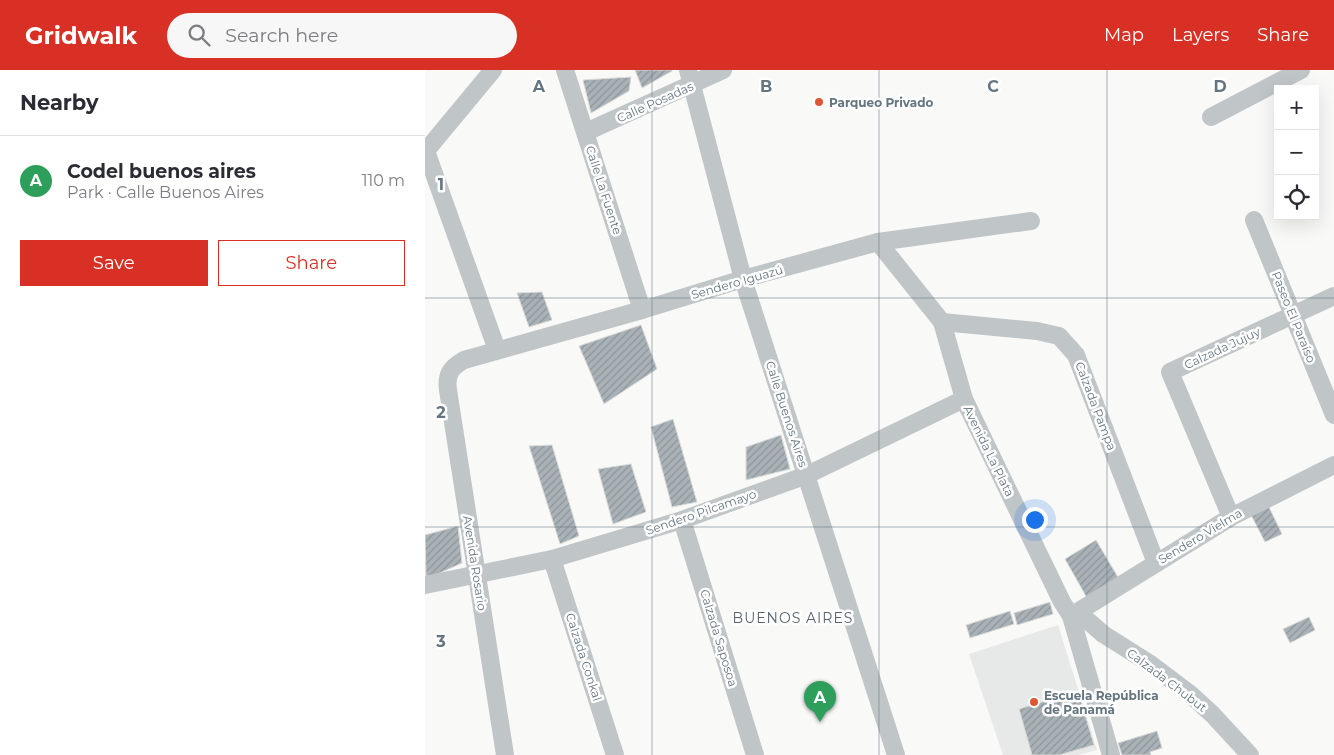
<!DOCTYPE html>
<html lang="en">
<head>
<meta charset="utf-8">
<style>
	:root { --surface:#fff; --page:#f7f7f7; --text:#2b2b33; --muted:#7c7c81; --line:#e1e1e2; --accent:#d93025 }
	body { margin:0; font-family:Montserrat,sans-serif; background:var(--page); color:var(--text) }
	.controls { position:absolute; right:15px; top:15px; display:grid; overflow:hidden; border-radius:0px; box-shadow:0 5px 20px #0002 }
	.controls button { width:45px; height:45px; display:grid; place-items:center; padding:0; border:0; border-bottom:1px solid var(--line); background:var(--surface); color:var(--text); font:25px sans-serif }
	.you { position:absolute; left:609px; top:449px; width:18px; height:18px; margin:-12px; border:4px solid #fff; border-radius:50%; background:#1a73e8; box-shadow:0 0 0 8px #1a73e833 }
	.badge { display:grid; place-items:center; width:32px; height:32px; border-radius:50%; background:var(--accent); color:#fff; font-size:16px; font-weight:700 }
	.pin { position:absolute; translate:-50% -41px; filter:drop-shadow(0 1px 2px #0008) }
	.pin::after { content:''; position:absolute; top:26px; width:18px; height:15px; background:inherit; clip-path:polygon(0 0,100% 0,50% 100%) }
	.list { margin:0; padding:0; list-style:none }
	h2 { display:flex; justify-content:space-between; align-items:center; height:65px; margin:0; padding:0 20px; font-size:21px }
	h2 small { font-size:16px; font-weight:400; color:var(--muted) }
	.list li { display:grid; grid-template-columns:32px 1fr auto; gap:15px; align-items:center; box-sizing:border-box; height:90px; padding:0 20px; border-top:1px solid var(--line) }
	.list b { display:block; font-size:19px; white-space:nowrap }
	.list p { margin:0; font-size:16px; white-space:nowrap; color:var(--muted) }
	.list em { font-size:16px; font-style:normal; color:var(--muted) }
	.actions { display:flex; gap:10px; padding:15px 20px }
	.actions a { flex:1; padding:11px 0; border:1px solid var(--accent); border-radius:0px; text-align:center; font-size:18px; color:var(--accent) }
	.actions .main { background:var(--accent); color:#fff }
	.icon { flex:none; width:28px; height:28px; fill:none; stroke:currentColor; stroke-width:2; stroke-linecap:round; stroke-linejoin:round }
	.map { position:relative; flex:none; width:909px; height:685px; overflow:hidden }
	header { display:flex; align-items:center; gap:30px; box-sizing:border-box; height:70px; padding:0 25px; background:var(--accent); color:#fff }
	header strong { font-size:24px }
	nav { display:flex; gap:28px; margin-inline-start:auto; font-size:18px }
	.search { width:350px; height:45px; background:var(--page); display:flex; align-items:center; gap:12px; box-sizing:border-box; padding:0 18px; border-radius:28px; color:var(--muted); font-size:19px }
	main { display:flex }
	aside { flex:1; background:var(--surface) }
	.map>svg:first-child { display:block }
	.built { fill:#e7e8e8 }
	.building { fill:url(#building-hatch); stroke:#dbdbd9 }
	.lines { fill:none; stroke-linecap:round; stroke-linejoin:round }
	.minor { stroke:#c0c5c8; stroke-width:18 }
	.grid { fill:none; stroke:#657580; stroke-width:1; stroke-opacity:0.55 }
	.poi-dot { fill:#dd5733; stroke:#fff; stroke-width:2 }
	.labels { text-anchor:middle; dominant-baseline:central; stroke-width:5; stroke-linejoin:round; paint-order:stroke }
	.street-label { font-size:12px; fill:#657580; stroke:#fff }
	.poi-label { font-size:12px; font-weight:bold; fill:#657580; stroke:#fff; text-anchor:start }
	.neighbourhood-label { font-size:14px; letter-spacing:1px; fill:#57636c; stroke:#fff }
	.grid-label { font-size:16px; text-anchor:middle; font-weight:bold; fill:#657580; stroke:#fff; stroke-width:5; stroke-linejoin:round; paint-order:stroke }
</style>
</head>
<body>
<header>
<strong>Gridwalk</strong>
<div class="search"><svg class="icon" aria-label="search" viewBox="0 0 24 24"><circle cx="10" cy="10" r="6"/><path d="M15 15l6 6"/></svg>Search here</div>
<nav><a>Map</a><a>Layers</a><a>Share</a></nav>
</header>
<main>
<aside>
<h2>Nearby<small></small></h2>
<ul class="list">
<li><span class="badge" style="background:#2e9e5b">A</span><div><b>Codel buenos aires</b><p>Park · Calle Buenos Aires</p></div><em>110 m</em></li>
</ul>
<div class="actions"><a class="main">Save</a><a>Share</a></div>
</aside>
<div class="map">
<svg width="909" height="685" viewBox="0 0 909 685">
	<defs>
		<pattern id="building-hatch" width="6" height="6" patternUnits="userSpaceOnUse" patternTransform="scale(1.25)"><rect width="6" height="6" fill="#a9b2b7"/><path d="M-1 1l2-2M0 6l6-6M5 7l2-2" fill="none" stroke="#8d959a"/></pattern>
	</defs>
	<rect width="100%" height="100%" fill="#f9f9f7"/>
	<!-- built -->
	<path class="built" d="M633,555L672,680L653,685H578L544,584Z"/>
	<!-- building -->
	<g class="building">
		<path d="M210,0H247V1L217,18Z"/>
		<path d="M206,7L204,21L166,43L158,10Z"/>
		<path d="M117,222L127,250L104,257L92,223Z"/>
		<path d="M216,255L232,299L179,334L154,276Z"/>
		<path d="M248,349L272,432L247,437L226,357Z"/>
		<path d="M356,365L365,399L321,410V377Z"/>
		<path d="M127,375L154,466L135,474L104,376Z"/>
		<path d="M206,394L221,442L188,454L173,399Z"/>
		<path d="M842,433L857,464L840,472L824,441Z"/>
		<path d="M33,456L37,493L1,509L0,465Z"/>
		<path d="M671,470L694,509L662,528L640,489Z"/>
		<path d="M625,532L628,544L592,555L589,543Z"/>
		<path d="M585,541L589,554L545,568L541,555Z"/>
		<path d="M884,547L890,560L865,573L858,559Z"/>
		<path d="M653,621L669,675L634,685H607L594,639Z"/>
		<path d="M732,661L737,678L725,682L726,685H697L693,673Z"/>
	</g>
	<g class="lines">
		<!-- minor -->
		<g class="minor">
			<path d="M140,0L217,240"/>
			<path d="M263,0L318,209L471,685"/>
			<path d="M786,47L876,0"/>
			<path d="M161,62L298,0"/>
			<path d="M1,81L72,280"/>
			<path d="M0,82L68,0"/>
			<path d="M829,150L909,345"/>
			<path d="M453,172L517,252L539,329L637,532L646,546L686,685"/>
			<path d="M517,252L612,261L634,266L651,285L731,493"/>
			<path d="M806,447L745,302L909,226"/>
			<path d="M257,450L330,685"/>
			<path d="M127,489L190,685"/>
			<path d="M0,515L127,489L257,450L382,405L539,329"/>
			<path d="M653,542L678,564L724,593L765,624L787,644L825,685"/>
			<path d="M646,546L806,447L909,395"/>
			<path d="M80,685L23,320C21,305 25,298 39,290L217,240L318,209L453,172L606,151"/>
		</g>
	</g>
	<!-- grid -->
	<path class="grid" d="M227,0V685M454,0V685M682,0V685M0,228H909M0,457H909"/>
	<!-- markers -->
	<g class="poi-dot">
		<circle cx="394" cy="32" r="5"/>
		<circle cx="609" cy="632" r="5"/>
	</g>
	<g class="labels">
		<!-- street labels -->
		<g class="street-label">
			<text transform="translate(230 32) rotate(-24)">Calle Posadas</text>
			<text transform="translate(179 120) rotate(72)">Calle La Fuente</text>
			<text transform="translate(312 212) rotate(-16)">Sendero Iguazú</text>
			<text transform="translate(869 247) rotate(68)">Paseo El Paraíso</text>
			<text transform="translate(797 278) rotate(-25)">Calzada Jujuy</text>
			<text transform="translate(671 336) rotate(69)">Calzada Pampa</text>
			<text transform="translate(362 344) rotate(72)">Calle Buenos Aires</text>
			<text transform="translate(564 381) rotate(64)">Avenida La Plata</text>
			<text transform="translate(276 442) rotate(-19)">Sendero Pilcamayo</text>
			<text transform="translate(775 466) rotate(-31)">Sendero Vielma</text>
			<text transform="translate(50 493) rotate(81)">Avenida Rosario</text>
			<text transform="translate(294 568) rotate(73)">Calzada Saposoa</text>
			<text transform="translate(159 587) rotate(72)">Calzada Conkal</text>
			<text transform="translate(742 610) rotate(37)">Calzada Chubut</text>
		</g>
		<!-- poi labels -->
		<g class="poi-label">
			<text x="404" y="32">Parqueo Privado</text>
			<text x="619" y="625">Escuela República<tspan x="619" dy="14">de Panamá</tspan></text>
		</g>
		<!-- neighbourhood labels -->
		<g class="neighbourhood-label">
			<text x="368" y="548">BUENOS AIRES</text>
		</g>
	</g>
	<g class="grid-label">
		<text x="114" y="22">A</text>
		<text x="341" y="22">B</text>
		<text x="568" y="22">C</text>
		<text x="795" y="22">D</text>
		<text x="16" y="120">1</text>
		<text x="16" y="348">2</text>
		<text x="16" y="577">3</text>
	</g>
</svg>
<div class="controls">
<button>+</button>
<button>−</button>
<button><svg class="icon" aria-label="locate" viewBox="0 0 24 24"><circle cx="12" cy="12" r="6"/><path d="M12 2v4M12 18v4M2 12h4M18 12h4"/></svg></button>
</div>
<div class="you"></div>
<div class="pin badge" style="left:395px;top:652px;background:#2e9e5b">A</div>
</div>
</main>
</body>
</html>
